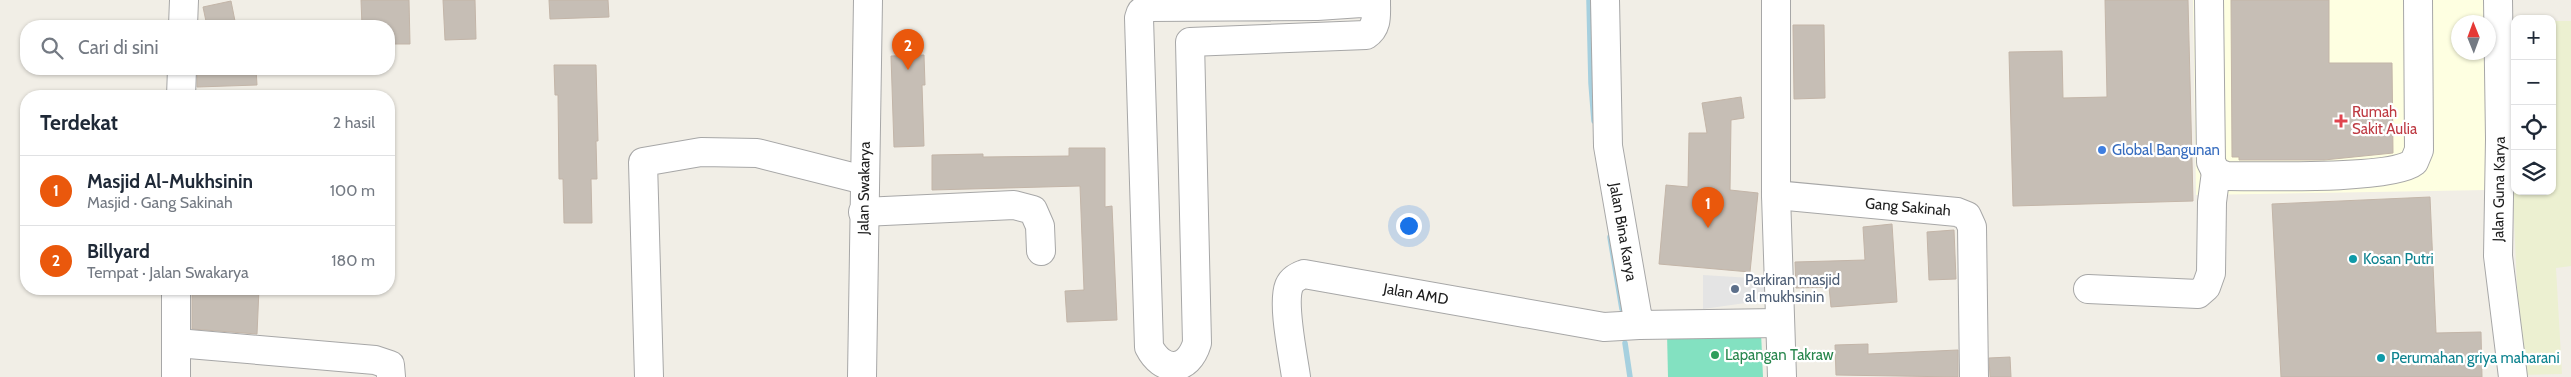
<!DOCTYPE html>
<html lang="id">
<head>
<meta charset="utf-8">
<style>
	:root { --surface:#fff; --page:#f2f2f3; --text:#1f2937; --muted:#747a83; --line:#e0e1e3; --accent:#ea580c }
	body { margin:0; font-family:Cabin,sans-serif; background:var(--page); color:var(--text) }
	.controls { position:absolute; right:15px; top:15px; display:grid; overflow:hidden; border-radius:10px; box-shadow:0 1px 4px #0004 }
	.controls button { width:45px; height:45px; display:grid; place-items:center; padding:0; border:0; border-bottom:1px solid var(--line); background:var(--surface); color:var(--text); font:25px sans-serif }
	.compass { position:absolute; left:2451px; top:15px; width:45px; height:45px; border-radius:50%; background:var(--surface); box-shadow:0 1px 4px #0004; rotate:359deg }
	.you { position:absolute; left:1408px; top:225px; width:18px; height:18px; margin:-12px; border:4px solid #fff; border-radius:50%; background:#1a73e8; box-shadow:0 0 0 8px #1a73e833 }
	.badge { display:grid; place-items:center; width:32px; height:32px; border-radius:50%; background:var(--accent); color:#fff; font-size:16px; font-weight:700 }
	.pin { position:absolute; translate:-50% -41px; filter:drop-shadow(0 1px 2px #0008) }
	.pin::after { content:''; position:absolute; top:26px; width:18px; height:15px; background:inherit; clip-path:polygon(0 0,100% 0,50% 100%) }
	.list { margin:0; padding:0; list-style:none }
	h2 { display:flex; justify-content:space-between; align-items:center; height:65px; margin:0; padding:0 20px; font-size:21px }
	h2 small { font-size:16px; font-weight:400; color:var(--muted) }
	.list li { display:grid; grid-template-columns:32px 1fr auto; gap:15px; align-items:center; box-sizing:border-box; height:70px; padding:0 20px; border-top:1px solid var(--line) }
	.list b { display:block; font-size:19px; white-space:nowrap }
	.list p { margin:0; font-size:16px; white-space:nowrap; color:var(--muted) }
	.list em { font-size:16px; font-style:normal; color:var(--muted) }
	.icon { flex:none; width:28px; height:28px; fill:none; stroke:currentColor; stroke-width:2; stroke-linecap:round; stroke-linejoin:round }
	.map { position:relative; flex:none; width:2571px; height:377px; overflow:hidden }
	.search { position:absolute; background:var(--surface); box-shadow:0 1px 4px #0004; left:20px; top:20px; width:375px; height:55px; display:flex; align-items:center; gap:12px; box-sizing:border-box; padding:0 18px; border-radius:20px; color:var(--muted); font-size:19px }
	.panel { position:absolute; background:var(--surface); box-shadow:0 1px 4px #0004; left:20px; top:90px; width:375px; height:205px; border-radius:20px }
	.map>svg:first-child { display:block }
	.education { fill:#feffe1 }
	.farmland { fill:#ecf0d1 }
	.pitch { fill:#83e1c1 }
	.parking { fill:#e4e4e4 }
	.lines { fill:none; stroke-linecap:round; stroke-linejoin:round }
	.stream { stroke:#a6d0df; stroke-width:5.5 }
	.building { fill:#c6beb5; stroke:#c3b5a8 }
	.minor-casing { stroke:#a7a7a7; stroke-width:30 }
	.minor { stroke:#fff; stroke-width:28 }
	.health-dot { fill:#e0444e; stroke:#fff; stroke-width:2 }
	.shop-dot { fill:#3f7fe0; stroke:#fff; stroke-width:2 }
	.culture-dot { fill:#0f9aa8; stroke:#fff; stroke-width:2 }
	.service-dot { fill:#5c6f8a; stroke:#fff; stroke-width:2 }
	.leisure-dot { fill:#2e9e5b; stroke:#fff; stroke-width:2 }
	.labels { text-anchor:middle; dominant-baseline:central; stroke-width:4.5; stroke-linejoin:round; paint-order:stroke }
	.health-label { font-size:15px; fill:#be3a42; stroke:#fff; text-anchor:start }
	.shop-label { font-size:15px; fill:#366cbe; stroke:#fff; text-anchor:start }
	.street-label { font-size:15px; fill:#202020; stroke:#fff }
	.culture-label { font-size:15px; fill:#0d838f; stroke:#fff; text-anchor:start }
	.service-label { font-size:15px; fill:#4e5e75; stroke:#fff; text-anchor:start }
	.leisure-label { font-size:15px; fill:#27864d; stroke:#fff; text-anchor:start }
</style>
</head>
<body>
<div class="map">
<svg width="2571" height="377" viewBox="0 0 2571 377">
	<rect width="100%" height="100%" fill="#f1eee6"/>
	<!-- education -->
	<path class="education" d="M2193,0H2485V22H2458V52L2486,53L2488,190L2196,195Z"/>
	<!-- farmland -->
	<path class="farmland" d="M2505,20H2515V191H2552V21H2571V266L2556,268L2562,374L2521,375Z"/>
	<!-- pitch -->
	<path class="pitch" d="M1761,332L1763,377H1668L1667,333Z"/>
	<!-- parking -->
	<path class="parking" d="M1703,275L1767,279L1766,300L1703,309Z"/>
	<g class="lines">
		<!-- stream -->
		<g class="stream">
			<path d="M1589,0L1591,83L1594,121"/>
			<path d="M1610,237L1622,309"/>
			<path d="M1625,343L1630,377"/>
		</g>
	</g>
	<!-- building -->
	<g class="building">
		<path d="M361,0H409L410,44H389V26H362Z"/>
		<path d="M443,0H475L476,39L445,40Z"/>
		<path d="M549,0H608L609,17L550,19Z"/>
		<path d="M2105,0H2188L2193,201L2013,206L2009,52L2062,51L2063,98L2107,97Z"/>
		<path d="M2231,0H2329V63H2392L2393,153L2324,160H2239V157H2232Z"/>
		<path d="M231,1L236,26H207L203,7Z"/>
		<path d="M1793,25H1824L1825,98L1794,99Z"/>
		<path d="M924,55L925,85H922L924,146L894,147L891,56Z"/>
		<path d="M554,65H596L598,141H596L597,179H591L592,223H564L563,179H559L558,95H555Z"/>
		<path d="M197,69H256L257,85L197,87Z"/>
		<path d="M1741,97L1744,118L1731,120L1730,190L1758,193L1750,272L1659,264L1666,185L1688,187L1689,133H1707L1702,103Z"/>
		<path d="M1069,148H1105V207L1112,206L1117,320L1067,322L1065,291L1084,290L1080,186L932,190V155L983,154V157L1069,156Z"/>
		<path d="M2430,197L2436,333L2481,332L2482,377H2281L2272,204Z"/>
		<path d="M1892,224L1897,302L1831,307L1829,287L1796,288L1795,262L1865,260L1863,227Z"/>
		<path d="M1954,230L1956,279L1929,280L1927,232Z"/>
		<path d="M192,289H259L257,334L192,329Z"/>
		<path d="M1868,344V354L1958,350V377L1836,375L1835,345Z"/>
		<path d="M2010,357L2011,377H1990L1989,358Z"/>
	</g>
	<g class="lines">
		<!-- minor casing -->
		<g class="minor-casing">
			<g id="minor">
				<path d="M1376,0V2C1376,15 1378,27 1366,35L1190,42L1197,343C1188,373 1162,373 1149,347L1139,18L1141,12L1149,7L1317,6L1376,2"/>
				<path d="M1605,0L1608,146L1639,325L1779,323"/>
				<path d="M1776,0V195L1782,377"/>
				<path d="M2209,0L2211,162L2216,172L2226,176C2261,176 2392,180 2414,162L2419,150L2418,0"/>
				<path d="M2498,0L2500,139L2498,256L2513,377"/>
				<path d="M183,26L184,0"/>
				<path d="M181,96L182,69"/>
				<path d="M1776,195L1957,212L1967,216L1972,227L1974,377"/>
				<path d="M863,212L1014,205L1033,210L1040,226L1041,251"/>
				<path d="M2088,289L2198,294L2206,287L2211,273L2212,202L2216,172"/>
				<path d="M177,343L375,360L390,365L391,377"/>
				<path d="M176,377V289"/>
				<path d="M649,377L643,162L701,152L757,153L864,180"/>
				<path d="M862,377L868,0"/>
				<path d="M1296,377C1293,355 1282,304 1289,286C1292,279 1297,277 1304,274L1604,327L1639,325"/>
			</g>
		</g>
		<!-- minor -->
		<use href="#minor" class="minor"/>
	</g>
	<!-- markers -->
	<path class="health-dot" d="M2338.5 113.5h5v5h5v5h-5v5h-5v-5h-5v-5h5z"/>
	<circle class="shop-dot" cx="2102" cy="150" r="5"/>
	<g class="culture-dot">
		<circle cx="2353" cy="259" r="5"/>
		<circle cx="2381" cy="358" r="5"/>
	</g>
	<circle class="service-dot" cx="1735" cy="289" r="5"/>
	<circle class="leisure-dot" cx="1715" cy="355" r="5"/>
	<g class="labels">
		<!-- health labels -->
		<g class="health-label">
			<text x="2352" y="112">Rumah<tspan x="2352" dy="17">Sakit Aulia</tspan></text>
		</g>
		<!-- shop labels -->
		<g class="shop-label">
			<text x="2112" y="150">Global Bangunan</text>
		</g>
		<!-- street labels -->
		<g class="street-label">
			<text transform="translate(864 188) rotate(-89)">Jalan Swakarya</text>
			<text transform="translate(2499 189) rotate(-89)">Jalan Guna Karya</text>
			<text transform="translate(1908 207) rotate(5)">Gang Sakinah</text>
			<text transform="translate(1623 232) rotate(80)">Jalan Bina Karya</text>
			<text transform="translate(1416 294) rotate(10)">Jalan AMD</text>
		</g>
		<!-- culture labels -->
		<g class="culture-label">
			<text x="2363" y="259">Kosan Putri</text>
			<text x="2391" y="358">Perumahan griya maharani</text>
		</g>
		<!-- service labels -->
		<g class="service-label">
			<text x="1745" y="280">Parkiran masjid<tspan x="1745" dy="17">al mukhsinin</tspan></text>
		</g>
		<!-- leisure labels -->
		<g class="leisure-label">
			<text x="1725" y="355">Lapangan Takraw</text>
		</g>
	</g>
</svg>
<div class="controls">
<button>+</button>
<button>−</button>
<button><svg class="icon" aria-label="locate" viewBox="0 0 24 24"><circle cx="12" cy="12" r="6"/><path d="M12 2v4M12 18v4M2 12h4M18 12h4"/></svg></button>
<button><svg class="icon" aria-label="layers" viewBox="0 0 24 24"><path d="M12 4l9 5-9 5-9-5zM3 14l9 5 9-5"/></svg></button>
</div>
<svg class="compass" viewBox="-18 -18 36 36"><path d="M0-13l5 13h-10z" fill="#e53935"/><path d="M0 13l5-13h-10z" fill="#747a83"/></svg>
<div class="you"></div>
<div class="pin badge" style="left:1708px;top:228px">1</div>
<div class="pin badge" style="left:908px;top:70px">2</div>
<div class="search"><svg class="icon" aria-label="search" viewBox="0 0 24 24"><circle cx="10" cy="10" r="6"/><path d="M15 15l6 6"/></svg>Cari di sini</div>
<section class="panel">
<h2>Terdekat<small>2 hasil</small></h2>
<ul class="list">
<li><span class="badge">1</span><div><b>Masjid Al-Mukhsinin</b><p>Masjid · Gang Sakinah</p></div><em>100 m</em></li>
<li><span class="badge">2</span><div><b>Billyard</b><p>Tempat · Jalan Swakarya</p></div><em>180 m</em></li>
</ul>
</section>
</div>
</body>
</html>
